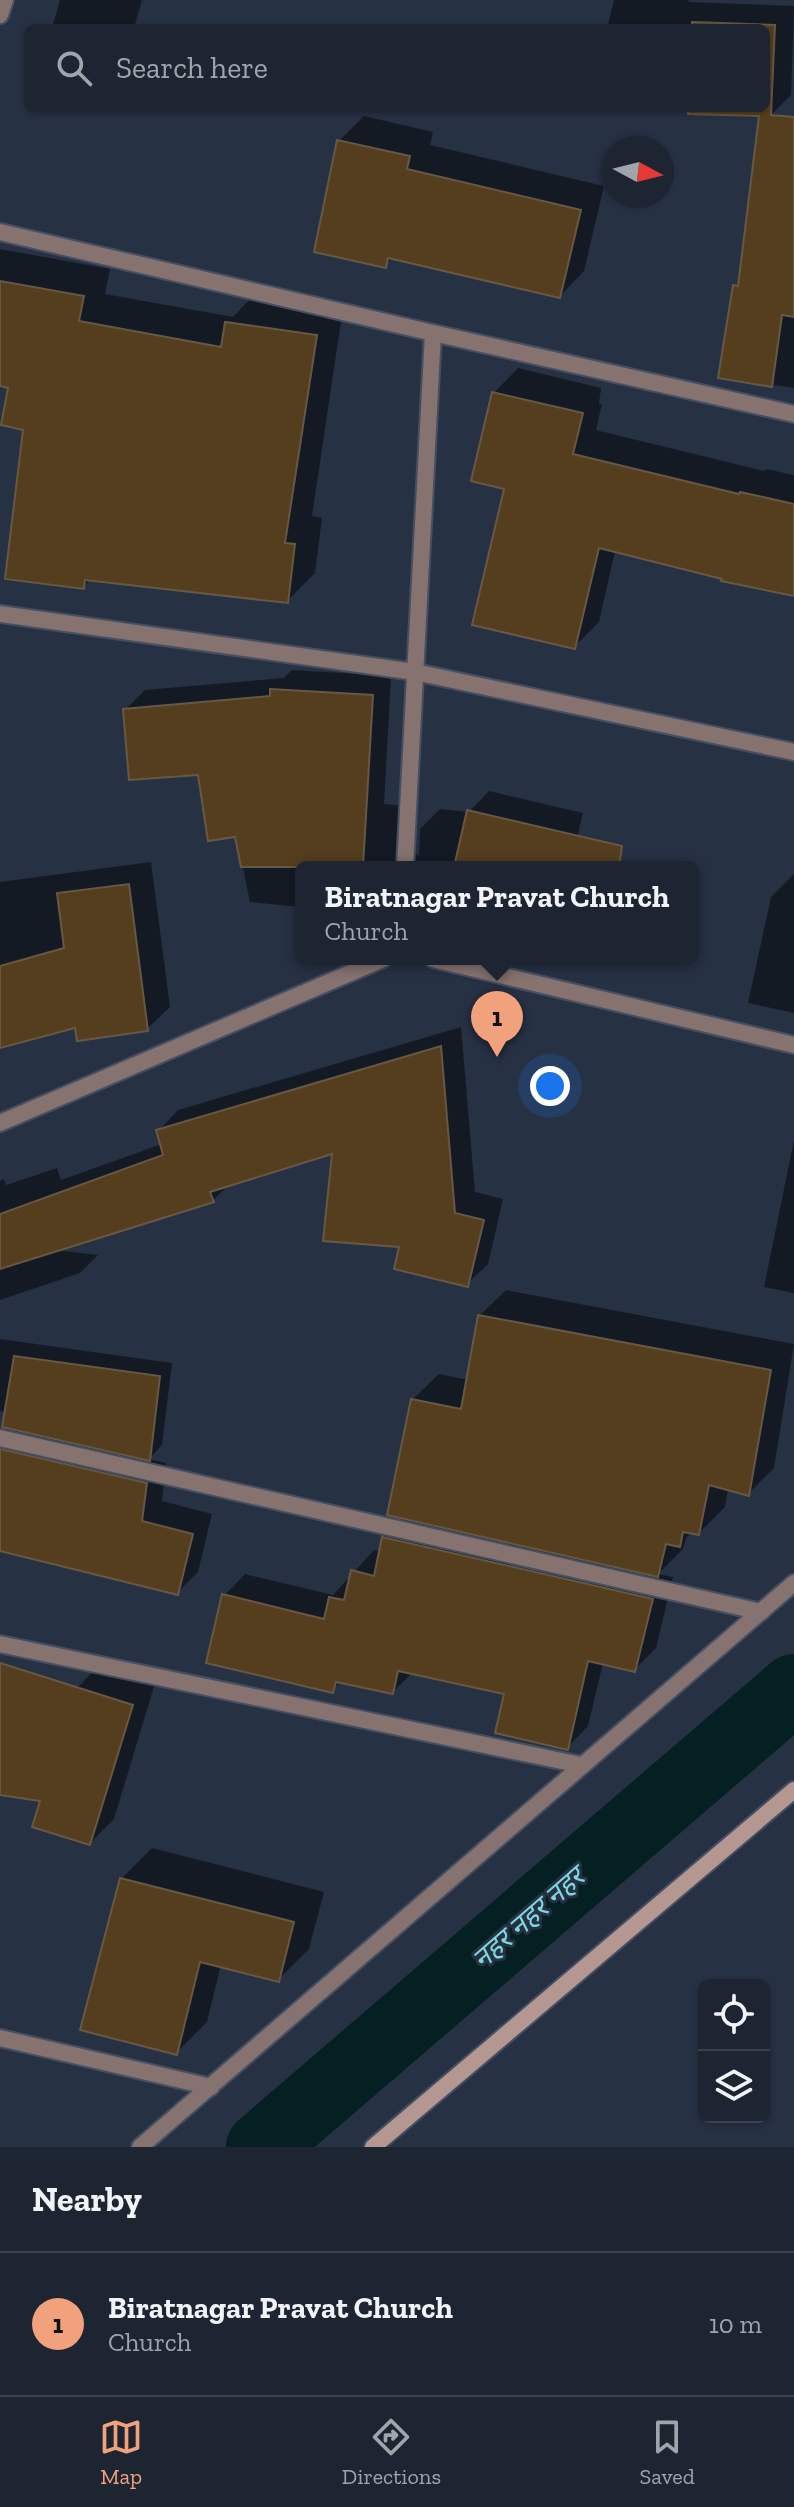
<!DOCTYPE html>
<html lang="en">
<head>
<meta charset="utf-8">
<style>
	:root { --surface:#1d2533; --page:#2a313f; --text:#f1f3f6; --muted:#a0a5ac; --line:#3b424e; --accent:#f1a17c }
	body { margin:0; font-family:"Zilla Slab","Noto Sans Devanagari",serif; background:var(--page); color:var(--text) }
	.controls { position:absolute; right:24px; bottom:24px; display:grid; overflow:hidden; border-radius:12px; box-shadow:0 2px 6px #0004 }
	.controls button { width:72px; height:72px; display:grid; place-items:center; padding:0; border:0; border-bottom:2px solid var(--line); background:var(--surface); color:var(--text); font:40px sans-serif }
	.compass { position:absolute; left:602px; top:136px; width:72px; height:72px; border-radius:50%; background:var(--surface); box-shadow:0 2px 6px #0004; rotate:97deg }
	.you { position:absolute; left:550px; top:1086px; width:28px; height:28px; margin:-20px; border:6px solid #fff; border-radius:50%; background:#1a73e8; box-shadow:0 0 0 12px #1a73e833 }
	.badge { display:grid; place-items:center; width:52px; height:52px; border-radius:50%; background:var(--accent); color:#111; font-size:26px; font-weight:700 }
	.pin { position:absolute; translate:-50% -66px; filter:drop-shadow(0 2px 4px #0008) }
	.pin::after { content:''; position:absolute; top:42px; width:28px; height:24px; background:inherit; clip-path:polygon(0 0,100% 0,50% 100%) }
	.popup { position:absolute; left:295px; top:861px; width:404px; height:104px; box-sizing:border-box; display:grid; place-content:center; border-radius:12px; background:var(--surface); filter:drop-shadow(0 2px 6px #0005); font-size:26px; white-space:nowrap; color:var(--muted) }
	.popup b { font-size:30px; color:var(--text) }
	.popup::after { content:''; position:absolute; left:50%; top:100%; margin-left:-16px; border:16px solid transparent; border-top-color:var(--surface) }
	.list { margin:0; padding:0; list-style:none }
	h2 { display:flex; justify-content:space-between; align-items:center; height:104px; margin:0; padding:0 32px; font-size:34px }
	h2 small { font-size:26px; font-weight:400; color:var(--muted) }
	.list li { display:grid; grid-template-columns:52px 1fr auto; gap:24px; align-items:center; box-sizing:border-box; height:144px; padding:0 32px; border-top:2px solid var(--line) }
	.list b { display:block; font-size:30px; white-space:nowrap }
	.list p { margin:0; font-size:26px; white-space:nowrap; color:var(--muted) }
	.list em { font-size:26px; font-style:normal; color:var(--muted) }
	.icon { flex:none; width:44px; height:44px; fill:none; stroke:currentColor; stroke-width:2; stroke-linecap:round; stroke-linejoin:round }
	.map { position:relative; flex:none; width:794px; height:2147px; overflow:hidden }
	.search { position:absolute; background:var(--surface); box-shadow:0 2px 6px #0004; left:24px; right:24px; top:24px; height:88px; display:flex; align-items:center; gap:20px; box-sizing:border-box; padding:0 28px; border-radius:12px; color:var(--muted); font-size:30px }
	.sheet { height:248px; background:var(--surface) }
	nav { display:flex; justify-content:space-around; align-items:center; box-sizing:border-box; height:112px; border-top:2px solid var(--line); background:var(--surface); font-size:22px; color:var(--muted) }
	nav a { display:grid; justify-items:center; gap:4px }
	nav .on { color:var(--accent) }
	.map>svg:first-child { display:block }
	.shadow { fill:#0007 }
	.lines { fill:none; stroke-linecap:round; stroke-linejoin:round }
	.canal { stroke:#042022; stroke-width:70 }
	.building { fill:#543e1e; stroke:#675843; stroke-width:2 }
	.minor-casing { stroke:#454f61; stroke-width:20 }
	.secondary-casing { stroke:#454f61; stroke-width:20 }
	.minor { stroke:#86726e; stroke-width:16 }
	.secondary { stroke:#b59791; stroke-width:16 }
	.labels { text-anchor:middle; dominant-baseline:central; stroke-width:6; stroke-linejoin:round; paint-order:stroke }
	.water-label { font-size:28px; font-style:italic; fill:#7ed7de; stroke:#273144 }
</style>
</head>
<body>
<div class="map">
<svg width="794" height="2147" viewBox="0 0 794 2147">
	<rect width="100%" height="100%" fill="#273144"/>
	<!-- shadow -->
	<g class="shadow">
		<path d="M60,0H142L134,28H52Z"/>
		<path d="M614,0H689L688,2L794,6L791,95L771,115L691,108H766V28H607Z"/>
		<path d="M364,116L433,132L430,145L604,186L584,271L560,296L394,257L385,265L339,141Z"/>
		<path d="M794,139V388L720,377L735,286L741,280Z"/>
		<path d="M0,249L110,269L105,294L233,317L254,295L343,308L312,516L322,518L315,573L288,600L92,578L84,586L10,387L0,384Z"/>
		<path d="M518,368L601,388L599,404H602L596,430L764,471L766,469L794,475V594L615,551L599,622L574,647L506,487L494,393Z"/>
		<path d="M292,670L391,676L384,804L415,807L413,846L415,853L419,856L420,829L440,809L469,812L489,791L583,813L570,867H301V907L250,902L236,835L200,773L125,710L145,690L284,678Z"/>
		<path d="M151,862L170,1007L147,1029L77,1025L0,1046V882Z"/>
		<path d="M794,874V1013L748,1003L771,897Z"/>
		<path d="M461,1027L475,1192L503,1199L488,1264L467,1284L402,1246L334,1151L230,1184L212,1201L55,1250L98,1255L80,1273L0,1300V1181L4,1179L6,1185L57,1168L61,1180L162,1144L158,1131L178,1110Z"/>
		<path d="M794,1140V1293L764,1287Z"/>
		<path d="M506,1290L794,1344L774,1468L748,1494L728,1489L725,1507L699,1533L692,1532L686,1538L683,1549L658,1574L673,1577L656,1648L634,1670L603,1663L588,1726L567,1748L506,1693L413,1672L393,1692L341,1682L332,1690L224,1596L245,1574L333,1595L374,1550L381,1551L384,1538L404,1517L412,1400L439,1374L468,1380L479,1316Z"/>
		<path d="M0,1339L172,1363L162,1445L149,1459L166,1463L162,1501L212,1514L198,1572L177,1593L0,1549V1442L13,1429L1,1426L4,1412L0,1411Z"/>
		<path d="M101,1663L156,1680L114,1819L90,1843L77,1688Z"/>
		<path d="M152,1848L324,1892L309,1949L278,1980L221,1965L207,2022L176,2053L121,1879Z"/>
	</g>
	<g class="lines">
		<!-- canal -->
		<path class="canal" d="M261,2147L794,1689"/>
	</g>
	<!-- building -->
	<g class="building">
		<path d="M692,22L775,25L771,115L794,117V317L782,315L772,387L718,378L733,285L738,286L759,116L688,114L689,108H766V28H692Z"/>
		<path d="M337,140L410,156L407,169L581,210L560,298L388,258L386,268L314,252Z"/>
		<path d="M0,281L84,296L79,321L221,347L225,322L317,335L285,543L295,544L288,603L85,580L84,589L5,579L23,430L1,425L8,388L0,386Z"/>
		<path d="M492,392L583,413L573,454L739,494L740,492L794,504V596L721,581L722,579L599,548L575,649L472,625L504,489L471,481Z"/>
		<path d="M270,689L373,695L363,867H241L235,837L208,841L198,775L129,780L123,709L270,696Z"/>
		<path d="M467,810L622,846L619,867H454Z"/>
		<path d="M129,884L148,1031L77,1041L75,1028L0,1048V966L64,948L57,893Z"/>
		<path d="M441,1046L455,1213L484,1220L468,1287L394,1269L399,1247L323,1241L332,1154L210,1192L214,1202L0,1269V1214L163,1155L156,1130Z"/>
		<path d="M478,1315L771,1370L749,1496L709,1485L699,1535L683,1532L680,1547L666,1544L658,1577L387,1515L411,1399L461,1409Z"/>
		<path d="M14,1356L160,1376L150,1461L2,1427Z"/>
		<path d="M0,1449L147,1483L142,1521L193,1534L178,1595L0,1551Z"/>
		<path d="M382,1537L653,1599L635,1672L588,1661L568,1750L495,1733L504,1694L398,1671L393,1694L336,1682L333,1693L206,1663L222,1594L324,1619L329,1597L344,1600L351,1570L374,1576Z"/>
		<path d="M0,1663L133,1705L90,1845L32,1827L40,1801L0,1795Z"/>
		<path d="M120,1878L294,1922L279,1982L200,1962L177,2055L80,2030Z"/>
	</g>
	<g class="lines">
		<!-- minor casing -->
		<g class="minor-casing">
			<g id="minor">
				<path d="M0,15L5,0"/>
				<path d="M0,232L433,333L794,414"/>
				<path d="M0,614L415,672L794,752"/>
				<path d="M405,867L433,333"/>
				<path d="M433,959L794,1045"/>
				<path d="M0,1123L383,959"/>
				<path d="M0,1438L761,1612"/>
				<path d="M0,1644L581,1765"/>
				<path d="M0,2038L211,2087"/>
				<path d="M140,2147L794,1583"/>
			</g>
		</g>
		<!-- secondary casing -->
		<g class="secondary-casing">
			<path id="secondary" d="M373,2147L794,1790"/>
		</g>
		<!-- minor -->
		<use href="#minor" class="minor"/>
		<!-- secondary -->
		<use href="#secondary" class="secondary"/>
	</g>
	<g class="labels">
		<!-- water labels -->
		<g class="water-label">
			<text transform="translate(528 1918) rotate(-41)">नहर नहर नहर</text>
		</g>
	</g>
</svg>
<div class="controls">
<button><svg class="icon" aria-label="locate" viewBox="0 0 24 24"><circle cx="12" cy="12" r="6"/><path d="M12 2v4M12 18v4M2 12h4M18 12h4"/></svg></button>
<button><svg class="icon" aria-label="layers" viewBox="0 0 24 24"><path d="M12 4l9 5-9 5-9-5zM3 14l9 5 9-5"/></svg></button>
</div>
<svg class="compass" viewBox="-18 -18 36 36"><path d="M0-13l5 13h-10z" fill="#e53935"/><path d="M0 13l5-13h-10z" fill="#a0a5ac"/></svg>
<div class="you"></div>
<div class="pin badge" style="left:497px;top:1057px">1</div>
<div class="popup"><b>Biratnagar Pravat Church</b>Church</div>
<div class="search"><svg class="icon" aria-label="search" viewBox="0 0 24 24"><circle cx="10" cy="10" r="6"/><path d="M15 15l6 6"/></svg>Search here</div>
</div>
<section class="sheet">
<h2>Nearby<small></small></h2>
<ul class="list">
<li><span class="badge">1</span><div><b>Biratnagar Pravat Church</b><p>Church</p></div><em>10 m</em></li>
</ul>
</section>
<nav>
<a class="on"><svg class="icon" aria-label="map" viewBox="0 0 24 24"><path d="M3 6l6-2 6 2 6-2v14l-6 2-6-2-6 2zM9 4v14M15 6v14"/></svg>Map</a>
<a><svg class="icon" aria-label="directions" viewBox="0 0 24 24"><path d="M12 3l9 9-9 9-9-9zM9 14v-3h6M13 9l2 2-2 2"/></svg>Directions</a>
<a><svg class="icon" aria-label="saved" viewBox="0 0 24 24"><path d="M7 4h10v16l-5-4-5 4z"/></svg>Saved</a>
</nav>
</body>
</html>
